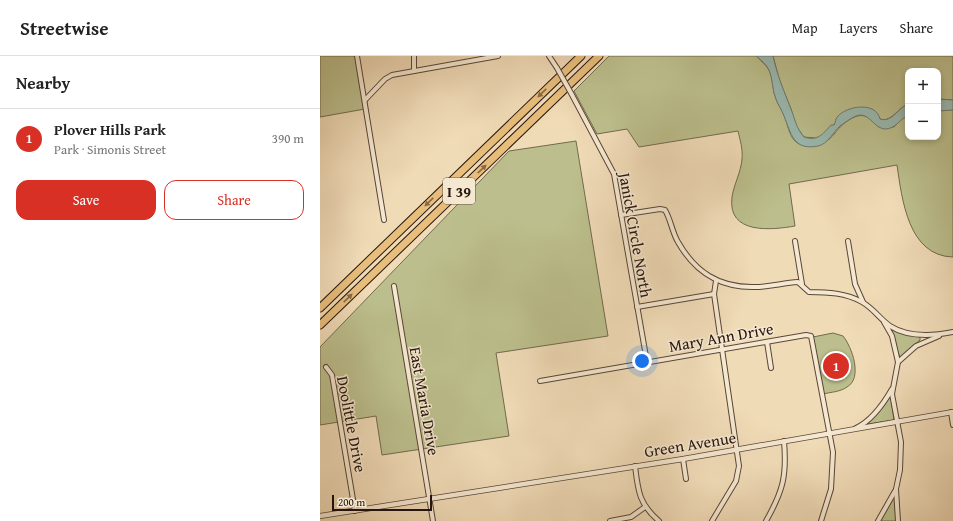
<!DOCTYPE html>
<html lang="en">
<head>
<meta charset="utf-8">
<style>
	:root { --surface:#fff; --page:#f6f6f6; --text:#222; --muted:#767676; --line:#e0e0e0; --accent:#d93025 }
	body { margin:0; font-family:"Gentium Book Plus",serif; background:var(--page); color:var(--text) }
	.controls { position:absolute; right:12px; top:12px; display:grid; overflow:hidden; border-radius:8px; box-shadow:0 2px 6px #0003 }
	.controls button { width:36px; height:36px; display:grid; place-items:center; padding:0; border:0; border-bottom:1px solid var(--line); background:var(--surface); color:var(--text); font:20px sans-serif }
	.scale { position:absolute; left:12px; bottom:10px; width:100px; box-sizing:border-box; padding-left:4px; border:2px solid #28150f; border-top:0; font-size:11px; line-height:14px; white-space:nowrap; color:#28150f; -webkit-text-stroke:3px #f5e8d0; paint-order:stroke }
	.you { position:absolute; left:322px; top:305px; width:14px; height:14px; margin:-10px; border:3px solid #fff; border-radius:50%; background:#1a73e8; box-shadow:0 0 0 6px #1a73e833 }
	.badge { display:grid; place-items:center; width:26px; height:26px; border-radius:50%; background:var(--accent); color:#fff; font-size:13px; font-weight:700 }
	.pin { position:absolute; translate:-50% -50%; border:2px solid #fff; box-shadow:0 1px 4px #0006 }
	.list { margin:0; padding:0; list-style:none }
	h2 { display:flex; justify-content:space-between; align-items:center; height:52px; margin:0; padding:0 16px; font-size:17px }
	h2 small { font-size:13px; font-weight:400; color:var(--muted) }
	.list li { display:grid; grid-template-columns:26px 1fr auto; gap:12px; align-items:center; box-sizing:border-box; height:60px; padding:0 16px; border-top:1px solid var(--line) }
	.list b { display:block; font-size:15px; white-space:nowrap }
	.list p { margin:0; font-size:13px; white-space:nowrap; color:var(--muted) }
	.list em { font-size:13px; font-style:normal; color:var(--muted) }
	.actions { display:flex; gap:8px; padding:12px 16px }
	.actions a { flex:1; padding:9px 0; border:1px solid var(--accent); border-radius:12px; text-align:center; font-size:14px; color:var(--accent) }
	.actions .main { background:var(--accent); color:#fff }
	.map { position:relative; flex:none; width:633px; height:465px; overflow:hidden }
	header { display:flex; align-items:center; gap:24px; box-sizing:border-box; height:56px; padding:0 20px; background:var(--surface); border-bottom:1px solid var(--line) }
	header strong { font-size:19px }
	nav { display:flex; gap:22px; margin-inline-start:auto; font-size:14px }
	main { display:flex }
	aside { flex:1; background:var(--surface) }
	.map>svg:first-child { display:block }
	.green { fill:#bcbf8d; stroke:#726a4e }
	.water { fill:#9abbb2; stroke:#6c7971 }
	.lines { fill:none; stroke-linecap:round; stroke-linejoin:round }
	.minor-casing { stroke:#5a4639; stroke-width:6 }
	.tertiary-casing { stroke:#5a4639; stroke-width:6 }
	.motorway-casing { stroke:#28150f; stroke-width:9 }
	.minor { stroke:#f5e8d0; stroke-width:4 }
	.tertiary { stroke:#f5e8d0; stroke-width:4.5 }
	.motorway { stroke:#e8be7c; stroke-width:7 }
	.minor-bridge-casing { stroke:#5a4639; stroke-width:6; stroke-linecap:butt }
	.minor-bridge { stroke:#f5e8d0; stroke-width:4 }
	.oneway { fill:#886a46 }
	.labels { text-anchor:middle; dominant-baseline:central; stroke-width:3; stroke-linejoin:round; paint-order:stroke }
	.shield { fill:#f5e8d0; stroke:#665449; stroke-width:1 }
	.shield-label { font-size:15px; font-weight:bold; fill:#28150f }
	.street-label { font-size:16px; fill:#28150f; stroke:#f5e8d0 }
</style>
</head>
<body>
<header>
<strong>Streetwise</strong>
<nav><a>Map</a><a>Layers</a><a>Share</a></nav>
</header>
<main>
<aside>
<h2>Nearby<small></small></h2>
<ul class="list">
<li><span class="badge">1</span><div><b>Plover Hills Park</b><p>Park · Simonis Street</p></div><em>390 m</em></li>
</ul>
<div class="actions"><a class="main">Save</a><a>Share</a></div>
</aside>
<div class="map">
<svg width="633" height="465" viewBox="0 0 633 465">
	<rect width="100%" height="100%" fill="#f0dbb7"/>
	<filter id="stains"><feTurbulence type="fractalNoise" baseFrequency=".005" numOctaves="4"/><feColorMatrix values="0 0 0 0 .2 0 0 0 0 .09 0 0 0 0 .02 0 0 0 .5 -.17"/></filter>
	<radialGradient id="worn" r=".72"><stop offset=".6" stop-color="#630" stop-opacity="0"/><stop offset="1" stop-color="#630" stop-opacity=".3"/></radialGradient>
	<!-- green -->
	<g class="green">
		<path d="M0,0H35L45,53L0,61Z"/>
		<path d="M289,0H436C442,6 449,11 451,19C453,27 453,36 456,43C458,49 462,54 464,59C470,75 470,91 491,90C500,90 509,85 515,77C520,70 534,57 545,60C550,61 555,68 559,71H574L583,61L588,60V81H618V55L622,53L633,54V201C588,200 582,143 577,109L469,128L475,170C452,174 407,179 412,141C414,128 421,116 422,103C423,93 420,84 418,75L319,91L307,73L277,78L254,35Z"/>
		<path d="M453,0H633V44L618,43V15H588V48C578,52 573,64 562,64L548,52L516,66L503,79L496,82L484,81L476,70L471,53L460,26Z"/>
		<path d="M256,85L288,280L176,297L189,380L62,399L56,360L0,369V291L189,95Z"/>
		<path d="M571,274L600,281V284L580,302Z"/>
		<path d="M513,277L523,280C532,291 543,322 527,331C520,336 511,336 503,338L493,281Z"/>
		<path d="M571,341L574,364L548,368L547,365Z"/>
		<path d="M576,433L578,465H558Z"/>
	</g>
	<!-- water -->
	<g class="water">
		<path d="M436,0H453C457,19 464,35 471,53C475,63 476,72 484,81C497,86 503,78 511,69H514C516,66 515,63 518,60C527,50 556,45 560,63C572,67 578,52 588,48V60C579,63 576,73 565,73C553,72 549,55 536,60C531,62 524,67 520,70C513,76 508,88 498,90C473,95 471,77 464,60C462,54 458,49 456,43C452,34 453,23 449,14C446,8 441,4 436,0Z"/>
		<path d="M618,43L633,44V54L618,55Z"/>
	</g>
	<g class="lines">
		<!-- minor casing -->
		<g class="minor-casing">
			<g id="minor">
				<path d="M37,0L64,164"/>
				<path d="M94,0V15"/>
				<path d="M229,0L237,12"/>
				<path d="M251,37L294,118L327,306"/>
				<path d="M45,44L65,23L72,19L178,0"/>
				<path d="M301,159L340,153L345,154C351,164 352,176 358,186C375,216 399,232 435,231C449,231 463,227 478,226L489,236C508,236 526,237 542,246C553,252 560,263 570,270C589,282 613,280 633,276"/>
				<path d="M475,185L482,228"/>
				<path d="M528,185L535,228L543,246"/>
				<path d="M74,230L113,465"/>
				<path d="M317,251L394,238"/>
				<path d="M564,266L572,280L578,306L572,338L581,386L580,414L576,433L578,465"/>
				<path d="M447,286L451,312"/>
				<path d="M578,306L596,290L619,280"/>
				<path d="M6,311L12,319L35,455"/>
				<path d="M220,325L486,279L491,280L513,396L511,433L501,465"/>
				<path d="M631,356L633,369"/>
				<path d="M536,372C551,365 564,347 572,333"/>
				<path d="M363,403L366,423"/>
				<path d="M315,410C318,435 319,448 339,465"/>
				<path d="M290,465L311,461L325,451"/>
				<path d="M392,465L416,425L419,410L394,238L396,225"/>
				<path d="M446,465C463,435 467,420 464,385"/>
				<path d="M558,465L575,435"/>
			</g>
		</g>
		<!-- tertiary casing -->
		<g class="tertiary-casing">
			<path id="tertiary" d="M0,460L363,403L633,356"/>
		</g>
		<!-- motorway casing -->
		<g class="motorway-casing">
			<g id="motorway">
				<path d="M0,252L261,0"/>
				<path d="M0,269L279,0"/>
			</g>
		</g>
		<!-- minor -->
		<use href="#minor" class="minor"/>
		<!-- tertiary -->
		<use href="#tertiary" class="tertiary"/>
		<!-- motorway -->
		<use href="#motorway" class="motorway"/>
		<!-- minor-bridge casing -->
		<g class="minor-bridge-casing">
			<path id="minor-bridge" d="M237,12L251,37"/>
		</g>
		<!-- minor-bridge -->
		<use href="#minor-bridge" class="minor-bridge"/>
	</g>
	<!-- one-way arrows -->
	<defs><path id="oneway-solid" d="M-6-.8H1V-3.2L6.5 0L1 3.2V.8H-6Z"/></defs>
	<g class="oneway">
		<use href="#oneway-solid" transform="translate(222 37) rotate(136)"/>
		<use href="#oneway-solid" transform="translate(162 113) rotate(-44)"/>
		<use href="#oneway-solid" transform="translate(109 146) rotate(136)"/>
		<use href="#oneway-solid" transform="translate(28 242) rotate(-44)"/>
	</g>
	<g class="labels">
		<!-- shield labels -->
		<rect class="shield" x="123" y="122" width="32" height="26" rx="3"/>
		<g class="shield-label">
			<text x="139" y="135">I 39</text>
		</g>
		<!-- street labels -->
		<g class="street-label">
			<text transform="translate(316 179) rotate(80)">Janick Circle North</text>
			<text transform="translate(401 281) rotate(-10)">Mary Ann Drive</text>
			<text transform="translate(105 345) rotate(80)">East Maria Drive</text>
			<text transform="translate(32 368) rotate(79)">Doolittle Drive</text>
			<text transform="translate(370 388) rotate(-9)">Green Avenue</text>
		</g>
	</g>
	<rect width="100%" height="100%" filter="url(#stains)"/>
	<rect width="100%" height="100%" fill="url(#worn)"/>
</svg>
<div class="controls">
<button>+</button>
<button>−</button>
</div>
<div class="scale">200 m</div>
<div class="you"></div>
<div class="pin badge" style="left:516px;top:310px">1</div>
</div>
</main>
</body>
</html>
